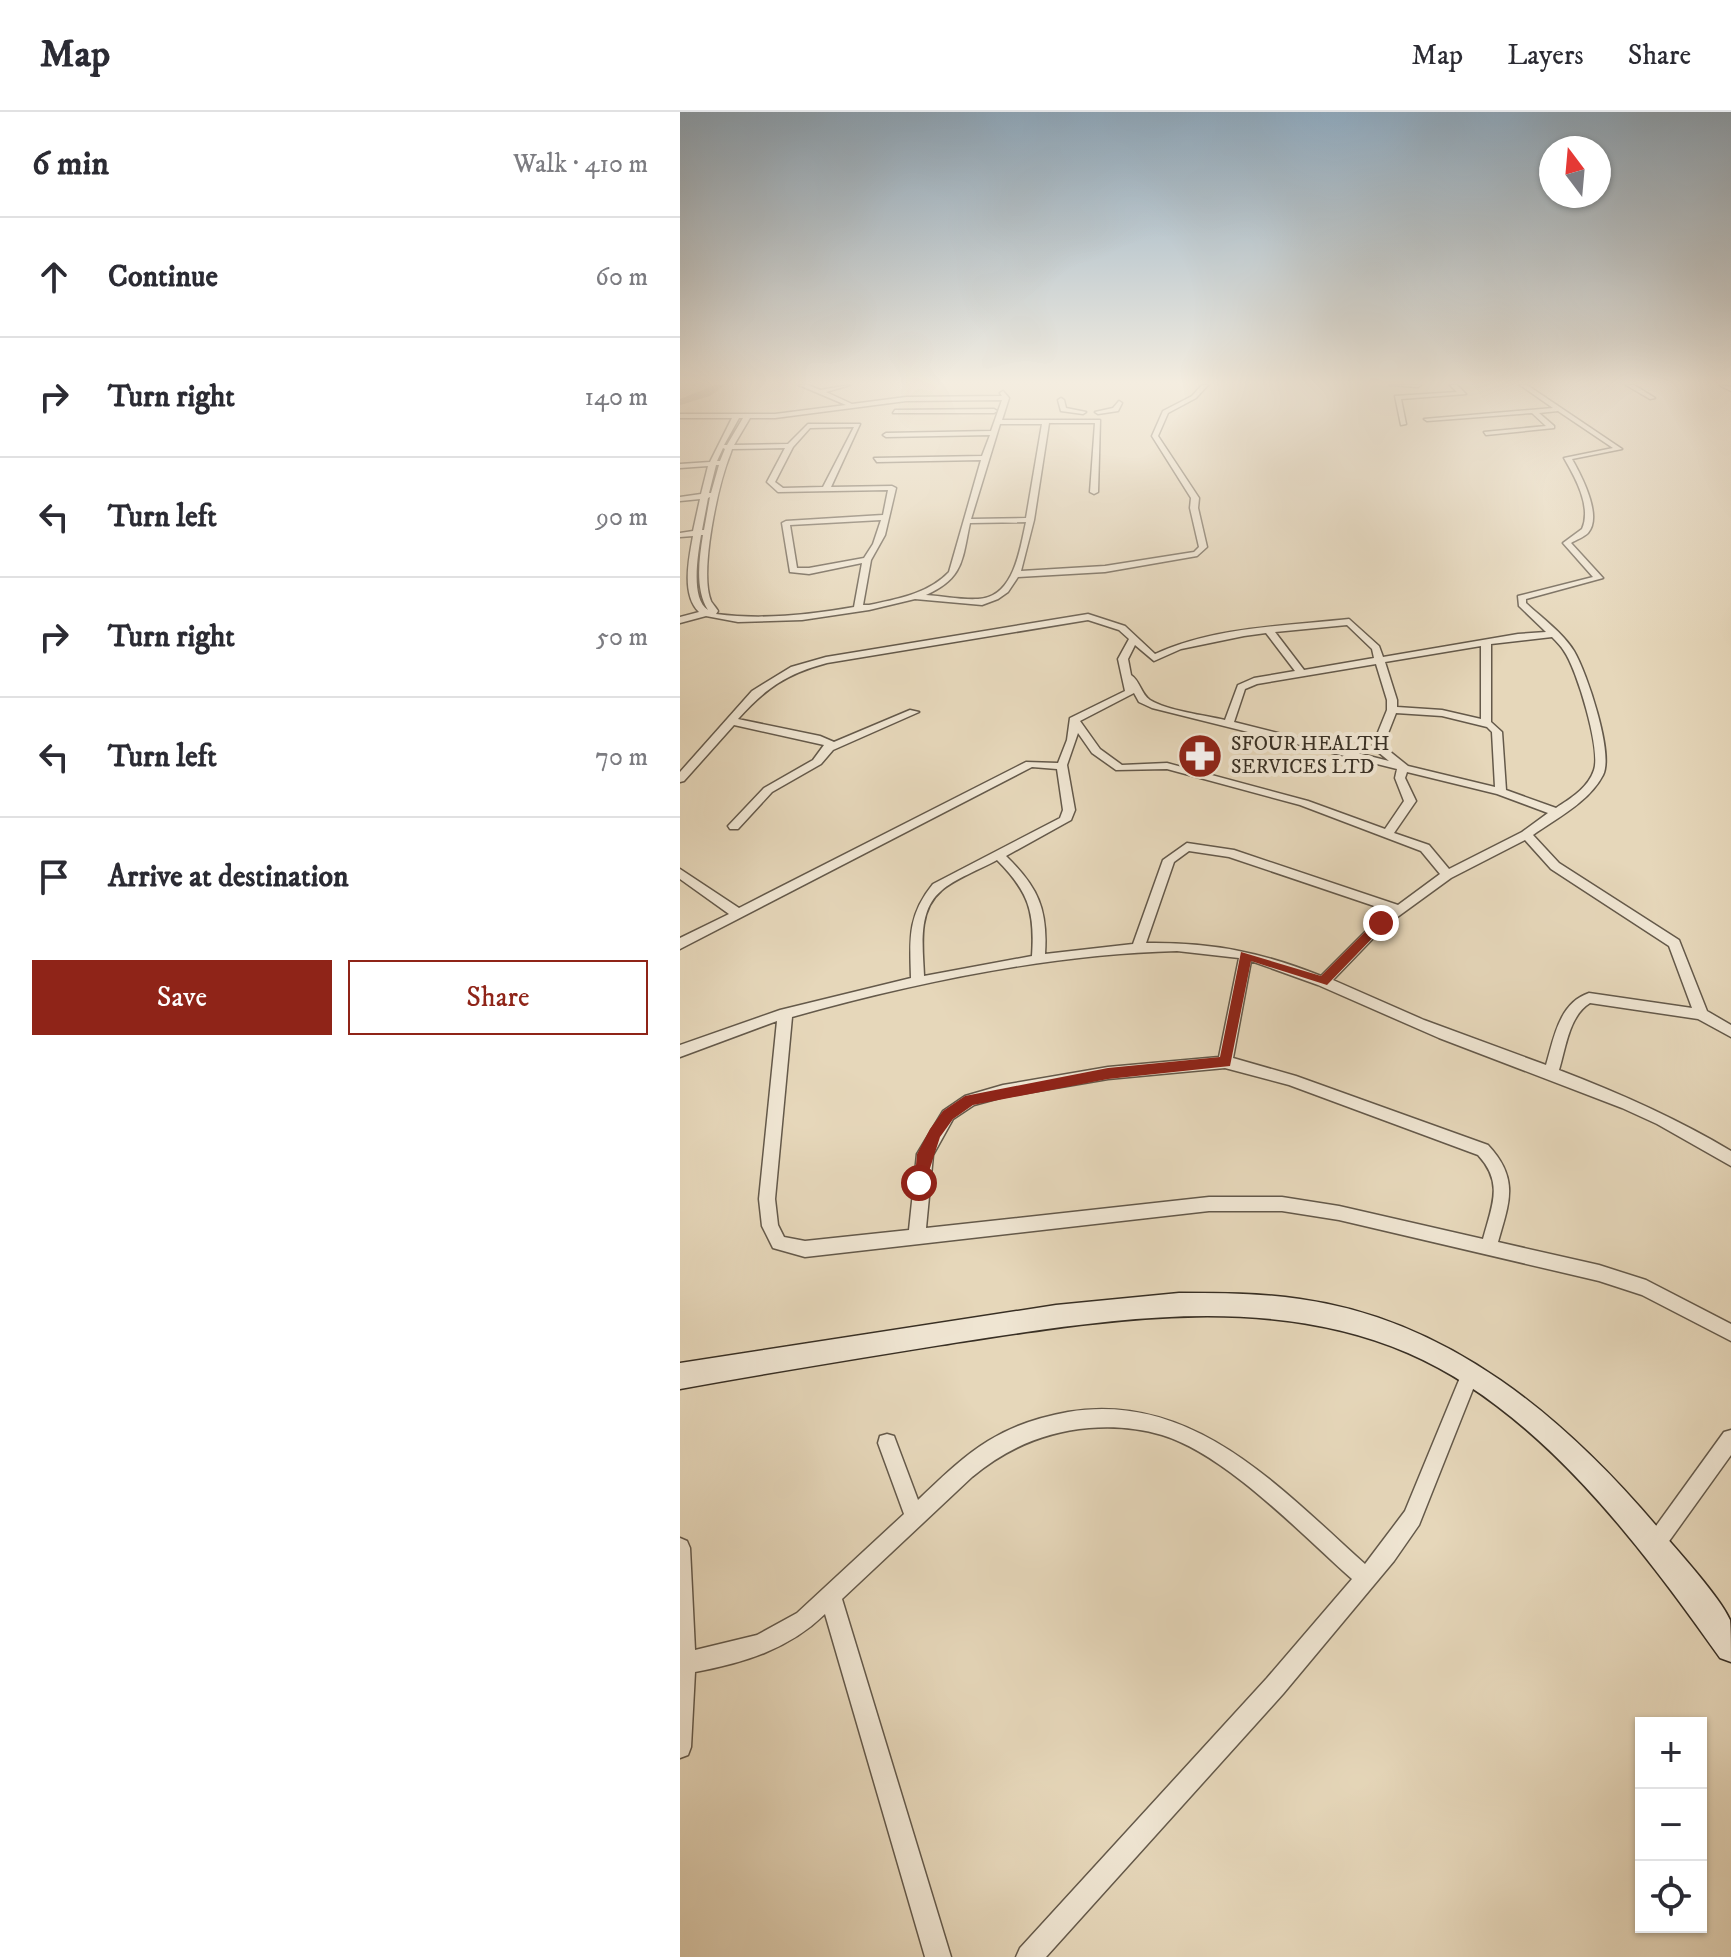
<!DOCTYPE html>
<html lang="en">
<head>
<meta charset="utf-8">
<style>
	:root { --surface:#fff; --page:#f2f2f3; --text:#2b2b33; --muted:#7c7c81; --line:#e1e1e2; --accent:#8f2418 }
	body { margin:0; font-family:"IM FELL DW Pica",serif; background:var(--page); color:var(--text) }
	.controls { position:absolute; right:24px; bottom:24px; display:grid; overflow:hidden; border-radius:0px; box-shadow:0 2px 6px #0004 }
	.controls button { width:72px; height:72px; display:grid; place-items:center; padding:0; border:0; border-bottom:2px solid var(--line); background:var(--surface); color:var(--text); font:40px sans-serif }
	.compass { position:absolute; left:859px; top:24px; width:72px; height:72px; border-radius:50%; background:var(--surface); box-shadow:0 2px 6px #0004; rotate:344deg }
	.stop { position:absolute; width:24px; height:24px; margin:-18px; border:6px solid #8f2418; border-radius:50%; background:#fff }
	.stop.end { background:#8f2418; border-color:#fff; box-shadow:0 2px 8px #0008 }
	.list { margin:0; padding:0; list-style:none }
	h2 { display:flex; justify-content:space-between; align-items:center; height:104px; margin:0; padding:0 32px; font-size:34px }
	h2 small { font-size:26px; font-weight:400; color:var(--muted) }
	.list li { display:grid; grid-template-columns:52px 1fr auto; gap:24px; align-items:center; box-sizing:border-box; height:120px; padding:0 32px; border-top:2px solid var(--line) }
	.list b { display:block; font-size:30px; white-space:nowrap }
	.list em { font-size:26px; font-style:normal; color:var(--muted) }
	.actions { display:flex; gap:16px; padding:24px 32px }
	.actions a { flex:1; padding:18px 0; border:2px solid var(--accent); border-radius:0px; text-align:center; font-size:28px; color:var(--accent) }
	.actions .main { background:var(--accent); color:#fff }
	.icon { flex:none; width:44px; height:44px; fill:none; stroke:currentColor; stroke-width:2; stroke-linecap:round; stroke-linejoin:round }
	.map { position:relative; flex:none; width:1051px; height:1845px; overflow:hidden }
	header { display:flex; align-items:center; gap:48px; box-sizing:border-box; height:112px; padding:0 40px; background:var(--surface); border-bottom:2px solid var(--line) }
	header strong { font-size:38px }
	nav { display:flex; gap:44px; margin-inline-start:auto; font-size:28px }
	main { display:flex }
	aside { flex:1; background:var(--surface) }
	.map>svg:first-child { display:block }
	.lines { fill:none; stroke-linecap:round; stroke-linejoin:round }
	.river { fill:#ab9e87; fill-rule:evenodd }
	.minor-casing { stroke:#64594a; stroke-width:3 }
	.secondary-casing { stroke:#382f24; stroke-width:3 }
	.minor { fill:#efe5d2; fill-rule:evenodd }
	.secondary { fill:#efe5d2; fill-rule:evenodd }
	.route { fill:#8f2418 }
	.labels { text-anchor:middle; dominant-baseline:central; stroke-width:8; stroke-linejoin:round; paint-order:stroke }
	.far-poi-label { font-size:20px; fill:#382f24; stroke:#efe5d2; text-anchor:start }
</style>
</head>
<body>
<header>
<strong>Map</strong>
<nav><a>Map</a><a>Layers</a><a>Share</a></nav>
</header>
<main>
<aside>
<h2>6 min<small>Walk · 410 m</small></h2>
<ul class="list">
<li><svg class="icon" aria-label="ahead" viewBox="0 0 24 24"><path d="M12 20V5M6 11l6-6 6 6"/></svg><div><b>Continue</b></div><em>60 m</em></li>
<li><svg class="icon" aria-label="right" viewBox="0 0 24 24"><path d="M7 20v-9h11M14 6l5 5-5 5"/></svg><div><b>Turn right</b></div><em>140 m</em></li>
<li><svg class="icon" aria-label="left" viewBox="0 0 24 24"><path d="M17 20v-9H6M10 6l-5 5 5 5"/></svg><div><b>Turn left</b></div><em>90 m</em></li>
<li><svg class="icon" aria-label="right" viewBox="0 0 24 24"><path d="M7 20v-9h11M14 6l5 5-5 5"/></svg><div><b>Turn right</b></div><em>50 m</em></li>
<li><svg class="icon" aria-label="left" viewBox="0 0 24 24"><path d="M17 20v-9H6M10 6l-5 5 5 5"/></svg><div><b>Turn left</b></div><em>70 m</em></li>
<li><svg class="icon" aria-label="arrive" viewBox="0 0 24 24"><path d="M6 21V4h12l-3 4 3 4H6"/></svg><div><b>Arrive at destination</b></div></li>
</ul>
<div class="actions"><a class="main">Save</a><a>Share</a></div>
</aside>
<div class="map">
<svg width="1051" height="1845" viewBox="0 0 1051 1845">
	<rect width="100%" height="100%" fill="#e6d7ba"/>
	<filter id="stains"><feTurbulence type="fractalNoise" baseFrequency=".0025" numOctaves="4"/><feColorMatrix values="0 0 0 0 .2 0 0 0 0 .09 0 0 0 0 .02 0 0 0 .5 -.17"/></filter>
	<radialGradient id="worn" r=".72"><stop offset=".6" stop-color="#630" stop-opacity="0"/><stop offset="1" stop-color="#630" stop-opacity=".3"/></radialGradient>
	<g class="lines">
		<!-- river -->
		<path class="river" d="M35,273H45L30,284L0,293V287Z"/>
		<!-- minor casing -->
		<g class="minor-casing">
			<g id="minor">
				<path d="M119,273H128L140,278L170,273L146,280L172,292L226,285L322,284L320,281L323,279L329,286L322,308H420L418,380L414,382L410,380L415,311H369L354,408L341,459L425,454L514,440L519,435L510,396L511,386L472,324L483,299L512,284L522,273H528L516,286L488,301L478,324L519,386L518,396L527,435L517,444L425,460L338,465L328,480L318,487L302,493L235,487L189,498L122,508L58,510L26,504L0,511V505L19,500C1,483 9,446 13,424L0,425V421L13,419L20,387L0,389V385L21,382L28,354L0,356V352L30,350L52,306H0V302H95L166,293ZM322,288L311,319L206,321L203,323L206,325L310,323L302,344L194,346L197,350L301,348L269,460C248,482 217,487 189,493H183L191,448L205,423L216,376L212,374L151,375L180,312H128L108,332L54,333L70,306H95L226,289ZM59,306H63L47,333H44ZM320,312H362L346,406L291,407ZM174,315L143,375L103,376L95,370L113,335L130,316ZM43,336L45,337L40,349H37ZM105,336L87,370L98,380L208,378L203,403L106,409L102,411L110,460L129,462L182,451L174,495C128,503 82,508 36,502L38,499C38,498 31,490 31,489C19,460 38,373 50,343L52,337ZM36,353H39L31,381H29ZM30,385L24,418H22L28,386ZM201,408L193,432L184,446L129,456H117L110,413ZM346,410C340,437 334,486 298,487C281,488 263,484 246,483C284,466 282,448 290,411ZM21,423H23C19,447 15,478 28,498C10,487 18,442 21,423Z"/>
				<path d="M710,273H741L738,275Z"/>
				<path d="M770,273H777L786,282L721,287L726,312L721,313L715,284L777,280Z"/>
				<path d="M840,273H847L942,337L892,347C901,363 923,404 908,421C904,425 896,428 891,431L923,466L846,487V491C862,506 883,521 894,539C907,561 934,642 923,663C909,690 877,706 853,723L879,751L999,828L1027,899L1051,913V925L1018,907L910,891C889,904 886,935 879,958C939,981 996,1006 1051,1039V1054L977,1012L942,996L759,926L638,873L571,849L553,946L616,964L808,1033C840,1067 829,1091 818,1130L919,1153L966,1168L1051,1212V1229L962,1183L919,1169L659,1108L602,1099H529L125,1145L93,1136L82,1114L79,1087L97,909L0,945V933L100,898L231,866C230,828 227,804 253,772L380,706L383,698L377,657L352,655L0,837V826L49,802L0,767V757L59,796L346,650L378,651L387,628L390,606L445,579L438,547L449,527L439,518L408,508L147,551C106,562 86,576 58,607L140,624L154,630L230,598L239,600L153,638L141,652L92,680L58,717H50L48,714L84,676L133,648L144,633L54,613L4,669L0,670V660L72,579L111,555L146,545L408,502L445,514L475,542C534,515 605,514 669,507L699,534L703,545L838,522L866,520L839,494L838,484L913,465L883,431L902,417C912,395 895,365 884,346L933,336L878,299L859,301L874,314V316L806,323L804,320L866,314L852,301L747,309L744,307L873,296ZM667,513L692,537L694,546L624,558L595,520ZM586,521L615,559L574,566L558,573L545,608C524,603 488,599 470,588C461,582 460,569 451,563L448,547L455,533L474,549L501,537L564,524ZM872,525C876,529 881,534 884,539C897,557 921,638 914,658C908,676 891,686 876,696L826,678L822,620L811,610V532ZM801,534V607L762,598L717,595V588L705,550ZM696,552L707,588V598L692,635L709,649L554,610L565,577L577,572ZM454,581L459,590L472,596L717,657L715,666L724,689L705,717L628,689L487,651L442,653L420,637L400,609ZM716,601L762,604L807,615L812,620L815,675L728,654L703,634ZM398,621L412,641L436,658L487,657L620,693L741,739L760,762L718,793L554,738L507,731L483,748L453,832L365,842C368,797 358,775 326,744L391,708L395,698L387,653ZM727,660L817,682L868,701L842,720L769,757L749,733L714,721L736,689L725,666ZM845,728L871,757L989,834L1012,896L909,881C879,891 874,926 866,953L744,908L653,868L705,814L771,766ZM509,739L549,745L709,799L697,808L641,864C581,840 531,830 466,831L494,750ZM317,748C349,780 355,800 352,844L244,864C243,836 237,799 261,779C274,767 301,757 317,748ZM497,839L559,846L539,945L428,955L323,973L285,984L263,999L237,1042L229,1118L125,1129L104,1125L98,1113L95,1087L112,905C233,871 371,842 497,839ZM545,956L609,973L798,1043C824,1071 812,1093 803,1127L659,1094L602,1085H529L246,1116L253,1043L273,1007L294,993L323,985L428,967Z"/>
				<path d="M946,273H954L975,286L970,287Z"/>
				<path d="M1040,273L1051,275V279L1041,274Z"/>
				<path d="M381,286L384,288L386,296L406,300L403,302L381,299L378,288Z"/>
				<path d="M439,289L442,291L438,299L418,302L415,300L433,296Z"/>
				<path d="M215,298L314,297L317,299L314,301H213Z"/>
				<path d="M790,1253L796,1256L799,1262L739,1413L714,1449L603,1582L366,1845H336L340,1836L587,1566L672,1467C621,1422 547,1343 482,1323C459,1316 433,1314 409,1316C364,1320 327,1336 292,1365L162,1487L271,1845H245L145,1502C109,1537 64,1551 15,1560L11,1635L8,1643L0,1646V1426L7,1429L10,1436L15,1538L77,1523L117,1501L224,1402L198,1331L200,1324L207,1322L214,1324L238,1388C260,1367 282,1345 308,1329C332,1314 360,1305 388,1300C513,1279 600,1376 685,1452L725,1399L784,1256Z"/>
				<path d="M1051,1318V1343L982,1439L975,1442L968,1439L965,1432L968,1425L1044,1320Z"/>
			</g>
		</g>
		<!-- secondary casing -->
		<g class="secondary-casing">
			<path id="secondary" d="M499,1181C540,1181 580,1181 620,1187C770,1208 885,1306 979,1417C997,1438 1040,1485 1050,1508C1051,1519 1051,1538 1051,1550L1040,1546C960,1433 858,1297 728,1241C586,1180 427,1208 280,1230C187,1245 93,1260 0,1277V1251L376,1193Z"/>
		</g>
		<!-- minor -->
		<use href="#minor" class="minor"/>
		<!-- secondary -->
		<use href="#secondary" class="secondary"/>
	</g>
	<!-- sky -->
	<linearGradient id="sky" x2="0" y2="1"><stop stop-color="#8fabc1"/><stop offset="0.51" stop-color="#f4ede0"/><stop offset="1" stop-color="#f4ede0" stop-opacity="0"/></linearGradient>
	<rect width="1051" height="531" fill="url(#sky)"/>
	<!-- route -->
	<path class="route" d="M697,808L707,811L647,873L571,849L550,954L428,967L293,993L273,1007L260,1025L244,1075H234L237,1042L250,1017L263,999L285,984L428,956L540,945L561,840L641,864Z"/>
	<!-- icons -->
	<defs>
		<g id="pharmacy-disc" transform="scale(2.3)"><circle r="9.5" fill="#8f2418" stroke="#efe5d2"/><path d="M-2-6h4v4h4v4h-4v4h-4v-4h-4v-4h4Z" fill="#fff"/></g>
	</defs>
	<g fill-rule="evenodd">
		<use href="#pharmacy-disc" x="520" y="644"/>
	</g>
	<g class="labels">
		<!-- far-poi labels -->
		<g class="far-poi-label">
			<text x="551" y="632">SFOUR HEALTH<tspan x="551" dy="23">SERVICES LTD</tspan></text>
		</g>
	</g>
	<rect width="100%" height="100%" filter="url(#stains)"/>
	<rect width="100%" height="100%" fill="url(#worn)"/>
</svg>
<div class="controls">
<button>+</button>
<button>−</button>
<button><svg class="icon" aria-label="locate" viewBox="0 0 24 24"><circle cx="12" cy="12" r="6"/><path d="M12 2v4M12 18v4M2 12h4M18 12h4"/></svg></button>
</div>
<svg class="compass" viewBox="-18 -18 36 36"><path d="M0-13l5 13h-10z" fill="#e53935"/><path d="M0 13l5-13h-10z" fill="#7c7c81"/></svg>
<div class="stop" style="left:239px;top:1071px"></div>
<div class="stop end" style="left:701px;top:811px"></div>
</div>
</main>
</body>
</html>
